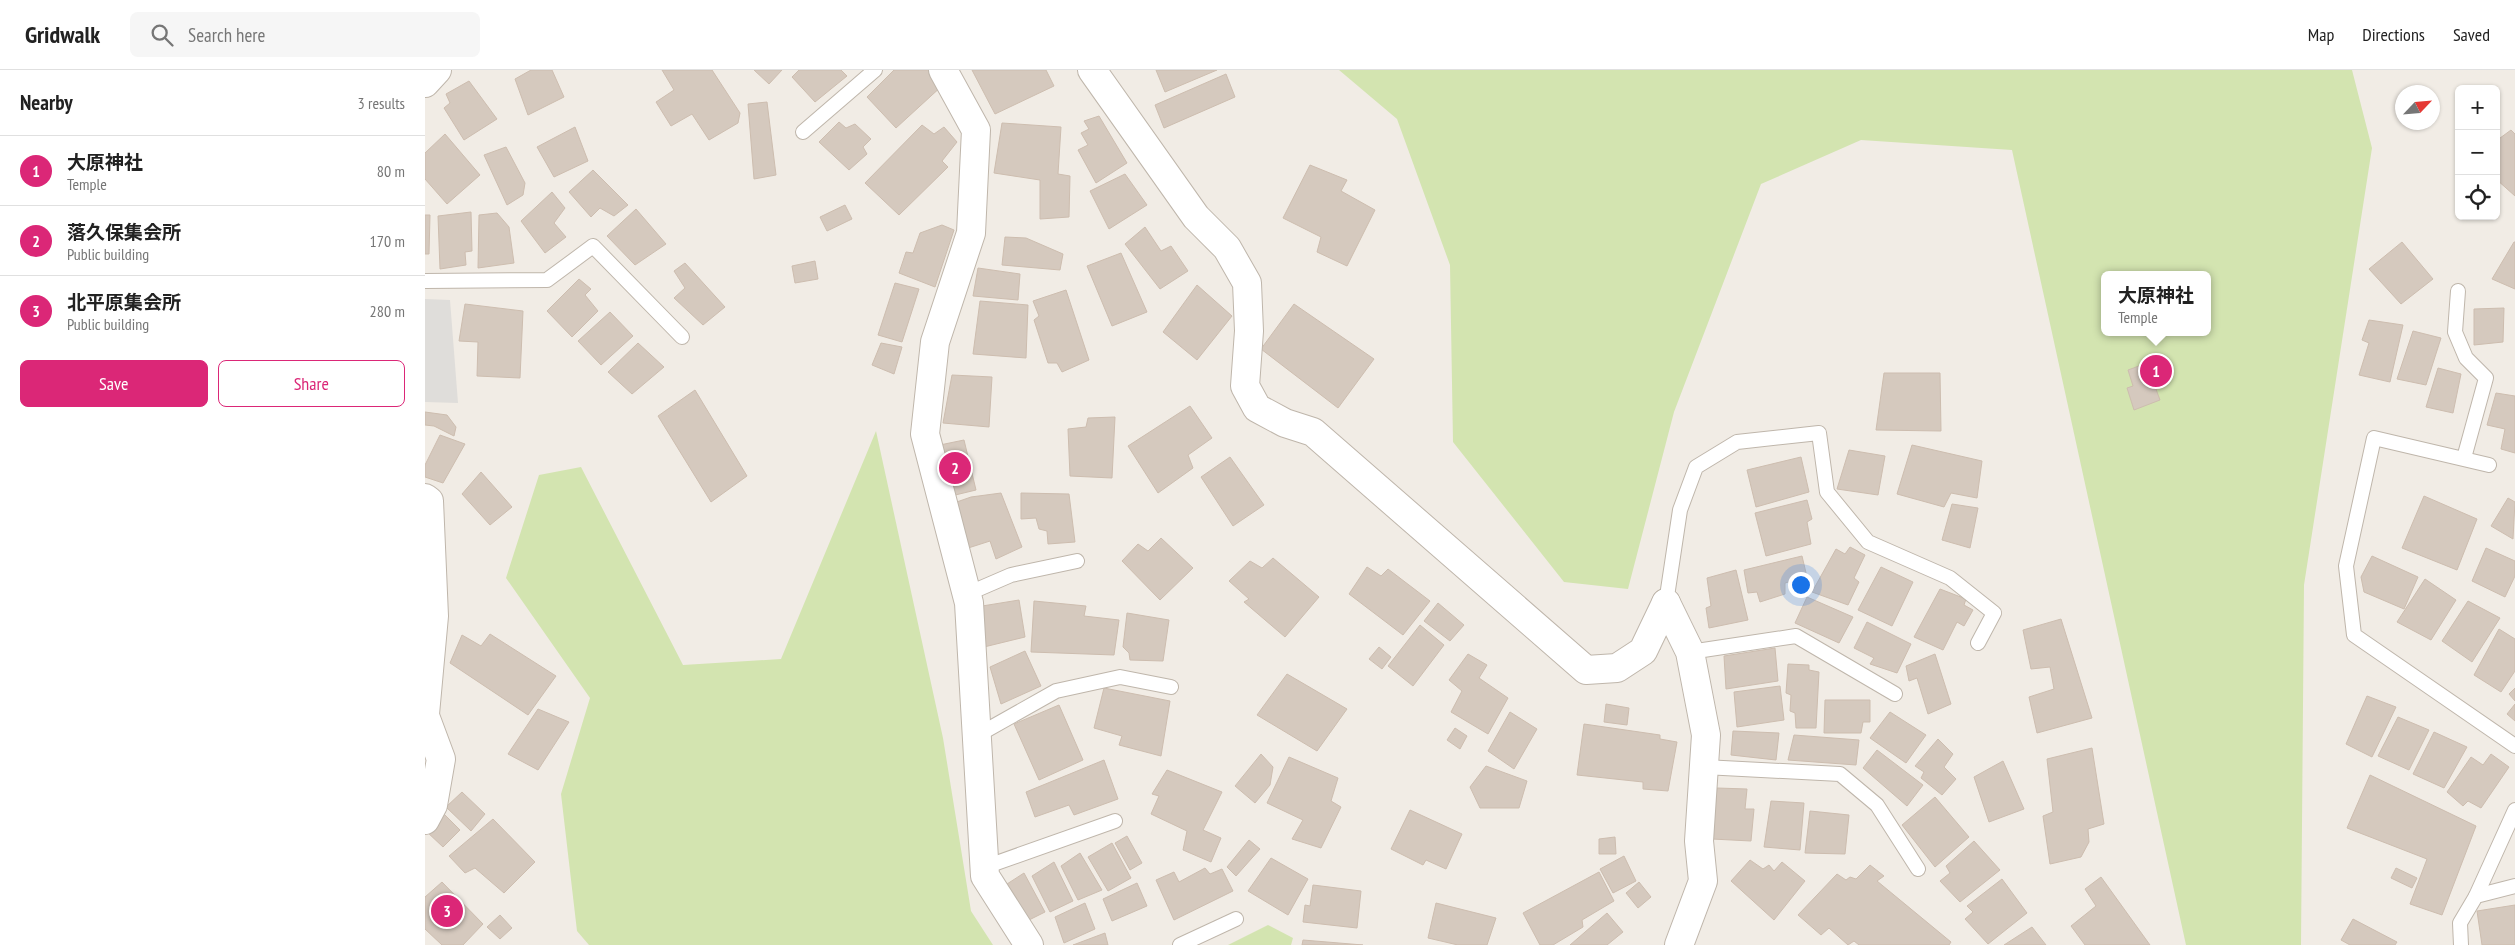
<!DOCTYPE html>
<html lang="en">
<head>
<meta charset="utf-8">
<style>
	:root { --surface:#fff; --page:#f6f6f6; --text:#222; --muted:#767676; --line:#e0e0e0; --accent:#db2777 }
	body { margin:0; font-family:"PT Sans Narrow","Noto Sans JP",sans-serif; background:var(--page); color:var(--text) }
	.controls { position:absolute; right:15px; top:15px; display:grid; overflow:hidden; border-radius:8px; box-shadow:0 1px 4px #0004 }
	.controls button { width:45px; height:45px; display:grid; place-items:center; padding:0; border:0; border-bottom:1px solid var(--line); background:var(--surface); color:var(--text); font:25px sans-serif }
	.compass { position:absolute; left:1970px; top:15px; width:45px; height:45px; border-radius:50%; background:var(--surface); box-shadow:0 1px 4px #0004; rotate:64deg }
	.you { position:absolute; left:1375px; top:514px; width:18px; height:18px; margin:-12px; border:4px solid #fff; border-radius:50%; background:#1a73e8; box-shadow:0 0 0 8px #1a73e833 }
	.badge { display:grid; place-items:center; width:32px; height:32px; border-radius:50%; background:var(--accent); color:#fff; font-size:16px; font-weight:700 }
	.pin { position:absolute; translate:-50% -50%; border:2px solid #fff; box-shadow:0 1px 5px #0006 }
	.popup { position:absolute; left:1676px; top:201px; width:110px; height:65px; box-sizing:border-box; display:grid; place-content:center; border-radius:8px; background:var(--surface); filter:drop-shadow(0 1px 4px #0005); font-size:16px; white-space:nowrap; color:var(--muted) }
	.popup b { font-size:19px; color:var(--text) }
	.popup::after { content:''; position:absolute; left:50%; top:100%; margin-left:-10px; border:10px solid transparent; border-top-color:var(--surface) }
	.list { margin:0; padding:0; list-style:none }
	h2 { display:flex; justify-content:space-between; align-items:center; height:65px; margin:0; padding:0 20px; font-size:21px }
	h2 small { font-size:16px; font-weight:400; color:var(--muted) }
	.list li { display:grid; grid-template-columns:32px 1fr auto; gap:15px; align-items:center; box-sizing:border-box; height:70px; padding:0 20px; border-top:1px solid var(--line) }
	.list b { display:block; font-size:19px; white-space:nowrap }
	.list p { margin:0; font-size:16px; white-space:nowrap; color:var(--muted) }
	.list em { font-size:16px; font-style:normal; color:var(--muted) }
	.actions { display:flex; gap:10px; padding:15px 20px }
	.actions a { flex:1; padding:11px 0; border:1px solid var(--accent); border-radius:8px; text-align:center; font-size:18px; color:var(--accent) }
	.actions .main { background:var(--accent); color:#fff }
	.icon { flex:none; width:28px; height:28px; fill:none; stroke:currentColor; stroke-width:2; stroke-linecap:round; stroke-linejoin:round }
	.map { position:relative; flex:none; width:2090px; height:875px; overflow:hidden }
	header { display:flex; align-items:center; gap:30px; box-sizing:border-box; height:70px; padding:0 25px; background:var(--surface); border-bottom:1px solid var(--line) }
	header strong { font-size:24px }
	nav { display:flex; gap:28px; margin-inline-start:auto; font-size:18px }
	.search { width:350px; height:45px; background:var(--page); display:flex; align-items:center; gap:12px; box-sizing:border-box; padding:0 18px; border-radius:8px; color:var(--muted); font-size:19px }
	main { display:flex }
	aside { flex:1; background:var(--surface) }
	.map>svg:first-child { display:block }
	.green { fill:#d3e4b0; fill-rule:evenodd }
	.parking { fill:#dfddda }
	.building { fill:#d5c9be; stroke:#cdbdaf }
	.lines { fill:none; stroke-linecap:round; stroke-linejoin:round }
	.service-casing { stroke:#bfb6ab; stroke-width:16 }
	.minor-casing { stroke:#bfb6ab; stroke-width:30 }
	.service { stroke:#fff; stroke-width:14 }
	.minor { stroke:#fff; stroke-width:28 }
</style>
</head>
<body>
<header>
<strong>Gridwalk</strong>
<div class="search"><svg class="icon" aria-label="search" viewBox="0 0 24 24"><circle cx="10" cy="10" r="6"/><path d="M15 15l6 6"/></svg>Search here</div>
<nav><a>Map</a><a>Directions</a><a>Saved</a></nav>
</header>
<main>
<aside>
<h2>Nearby<small>3 results</small></h2>
<ul class="list">
<li><span class="badge">1</span><div><b>大原神社</b><p>Temple</p></div><em>80 m</em></li>
<li><span class="badge">2</span><div><b>落久保集会所</b><p>Public building</p></div><em>170 m</em></li>
<li><span class="badge">3</span><div><b>北平原集会所</b><p>Public building</p></div><em>280 m</em></li>
</ul>
<div class="actions"><a class="main">Save</a><a>Share</a></div>
</aside>
<div class="map">
<svg width="2090" height="875" viewBox="0 0 2090 875">
	<rect width="100%" height="100%" fill="#f1ece5"/>
	<!-- green -->
	<g class="green">
		<path d="M914,0H1927L1947,78L1879,515L1876,875H1761L1587,80L1436,70L1336,114L1249,342L1203,519L1139,512L1028,372L1025,195L972,49ZM1680,205H1782V262H1680Z"/>
		<path d="M451,361L518,668L546,841L568,875H164L152,861L136,724L165,628L81,508L114,405L156,397L258,595L356,589Z"/>
		<path d="M843,855L868,868L866,875H803Z"/>
	</g>
	<!-- parking -->
	<path class="parking" d="M0,229L25,230L33,333L0,332Z"/>
	<!-- building -->
	<g class="building">
		<path d="M106,0H127L139,27L103,45L90,9Z"/>
		<path d="M237,0H287L315,43L313,53L284,70L267,44L246,56L231,32L249,20Z"/>
		<path d="M329,0H357L344,14Z"/>
		<path d="M374,0H416L422,6L390,32L367,7Z"/>
		<path d="M469,0H504L518,15L471,58L442,27Z"/>
		<path d="M547,0H621L629,16L570,44Z"/>
		<path d="M731,0H792L740,22Z"/>
		<path d="M801,4L810,27L739,58L730,35Z"/>
		<path d="M44,11L72,49L39,70L19,38L25,33L21,24Z"/>
		<path d="M342,32L351,105L329,109L323,34Z"/>
		<path d="M674,46L702,93L671,113L653,80L663,75L656,63L664,59L659,51Z"/>
		<path d="M414,52L421,58L430,54L446,69L438,77L442,84L424,100L394,72Z"/>
		<path d="M577,53L636,57L633,104L645,106L644,147L615,149V110L569,103Z"/>
		<path d="M497,55L509,64L519,57L532,72L517,91L523,97L474,145L440,113Z"/>
		<path d="M150,57L163,91L129,107L112,77Z"/>
		<path d="M2086,60L2090,64V126L2071,109V71Z"/>
		<path d="M20,64L55,105L22,134L0,109V83Z"/>
		<path d="M81,77L100,113L98,125L82,135L59,85Z"/>
		<path d="M885,95L922,110L916,121L950,140L922,196L892,182L896,167L858,148Z"/>
		<path d="M168,100L203,135L189,146L175,138L166,147L144,122Z"/>
		<path d="M700,104L722,135L684,159L665,121Z"/>
		<path d="M127,122L140,138L129,153L141,167L120,183L96,151Z"/>
		<path d="M420,135L427,149L402,161L395,147Z"/>
		<path d="M211,139L241,174L210,195L182,166Z"/>
		<path d="M46,142L47,181L40,182L41,195L15,199L13,146Z"/>
		<path d="M72,143L84,157L89,193L53,198L54,145Z"/>
		<path d="M0,145H5L4,184H0Z"/>
		<path d="M517,155L529,160L510,217L474,203L481,182L488,183L495,163Z"/>
		<path d="M720,157L736,181L746,176L763,201L735,219L700,174Z"/>
		<path d="M580,167L601,168L638,184L635,200L577,195Z"/>
		<path d="M1977,172L2008,209L1976,234L1944,199Z"/>
		<path d="M2089,172H2090V219L2067,209Z"/>
		<path d="M696,183L722,242L687,256L662,196Z"/>
		<path d="M390,191L393,209L370,213L367,196Z"/>
		<path d="M260,193L300,237L278,255L249,228L260,218L249,201Z"/>
		<path d="M553,198L595,204L593,230L548,226Z"/>
		<path d="M154,209L166,219L160,225L173,241L147,267L122,241Z"/>
		<path d="M470,213L494,219L477,272L453,265Z"/>
		<path d="M772,215L807,246L772,290L738,262Z"/>
		<path d="M641,220L664,290L637,302L632,293H623L609,250L614,246L608,231Z"/>
		<path d="M555,231L603,235L601,288L548,284Z"/>
		<path d="M40,234L98,241L95,308L52,306L53,272L34,271Z"/>
		<path d="M869,234L949,289L913,338L836,279Z"/>
		<path d="M2079,238L2078,272L2049,275V239Z"/>
		<path d="M185,242L208,266L176,295L153,271Z"/>
		<path d="M1944,250L1978,255L1965,312L1934,305L1944,273L1937,270Z"/>
		<path d="M1988,261L2016,268L2001,315L1972,309Z"/>
		<path d="M213,273L239,297L207,324L183,302Z"/>
		<path d="M456,273L477,277L469,304L447,295Z"/>
		<path d="M1714,296L1720,313L1728,311L1735,330L1709,340L1702,318L1708,316L1703,300Z"/>
		<path d="M2013,298L2036,304L2028,343L2001,337Z"/>
		<path d="M1459,303H1515L1516,361L1451,360Z"/>
		<path d="M527,305L567,307L564,357L518,353Z"/>
		<path d="M270,320L322,406L286,432L233,346Z"/>
		<path d="M2071,323L2090,326V383L2076,379L2080,359L2062,355Z"/>
		<path d="M765,336L787,368L763,385L768,398L733,423L703,376Z"/>
		<path d="M0,342L22,345L31,357L29,366L9,356L0,355Z"/>
		<path d="M690,347L687,408L645,406L643,359L661,357L663,348Z"/>
		<path d="M15,365L40,374L18,413L0,407V395Z"/>
		<path d="M539,370L551,420L522,427L510,376Z"/>
		<path d="M1487,375L1557,391L1552,428L1526,423L1519,437L1472,424Z"/>
		<path d="M1424,380L1460,386L1453,425L1412,419Z"/>
		<path d="M805,387L839,435L808,456L776,407Z"/>
		<path d="M1376,387L1384,422L1331,437L1322,400Z"/>
		<path d="M56,402L87,437L65,455L37,424Z"/>
		<path d="M576,423L597,477L571,489L565,471L537,480L526,434L546,427Z"/>
		<path d="M596,423L644,424L650,472L623,474L622,461L614,459L611,448L596,449Z"/>
		<path d="M1999,426L2052,449L2032,500L1977,478Z"/>
		<path d="M2083,428L2090,432L2088,469L2066,456Z"/>
		<path d="M1382,430L1387,449L1382,452L1386,474L1341,486L1330,443Z"/>
		<path d="M1527,434L1553,438L1545,478L1517,470Z"/>
		<path d="M736,468L768,498L735,530L697,491L713,474L723,481Z"/>
		<path d="M1425,477L1440,485L1429,508L1434,512L1423,535L1387,522L1411,479L1420,484Z"/>
		<path d="M2061,478L2090,491V506L2080,527L2047,511Z"/>
		<path d="M1377,486L1382,507L1360,513V524L1335,532L1332,522L1323,523L1319,500Z"/>
		<path d="M1947,486L1993,507L1979,539L1939,522L1936,507Z"/>
		<path d="M848,488L894,527L860,567L819,532L824,529L804,511L825,491L837,498Z"/>
		<path d="M942,497L956,506L963,499L1005,531L978,565L924,524Z"/>
		<path d="M1456,497L1488,512L1467,556L1433,540Z"/>
		<path d="M1311,500L1323,550L1284,558L1281,538L1286,536L1282,508Z"/>
		<path d="M2000,509L2031,530L2006,570L1972,552Z"/>
		<path d="M1515,519L1541,529L1539,535L1548,540L1539,556L1532,552L1518,580L1489,567Z"/>
		<path d="M1382,527L1428,547L1414,573L1370,553Z"/>
		<path d="M594,530L600,567L559,577L551,537Z"/>
		<path d="M609,531L661,536L659,546L694,550L689,585L606,582Z"/>
		<path d="M2043,531L2075,548L2047,592L2017,571Z"/>
		<path d="M1013,533L1039,555L1025,571L999,551Z"/>
		<path d="M702,543L744,550L738,591L705,590L704,583L698,577Z"/>
		<path d="M1636,549L1667,648L1612,663L1604,627L1629,619L1625,597L1606,599L1598,560Z"/>
		<path d="M1442,552L1486,574L1472,603L1445,594L1449,588L1429,578Z"/>
		<path d="M995,555L1019,575L988,616L963,596Z"/>
		<path d="M2074,559L2090,569V601L2076,622L2049,605Z"/>
		<path d="M65,564L131,606L103,645L25,593L37,565L56,576Z"/>
		<path d="M954,577L966,587L957,599L944,589Z"/>
		<path d="M1350,578L1353,611L1301,619L1299,586Z"/>
		<path d="M600,581L616,616L576,634L565,597Z"/>
		<path d="M1043,584L1062,595L1054,608L1083,628L1063,664L1026,642L1037,621L1024,610Z"/>
		<path d="M1510,584L1526,634L1503,644L1492,608L1484,611L1481,596Z"/>
		<path d="M1363,594L1384,595V600L1394,602L1391,658H1371L1370,643L1365,641L1366,625L1361,623Z"/>
		<path d="M862,604L922,639L892,681L832,645Z"/>
		<path d="M1355,616L1359,650L1312,657L1309,622Z"/>
		<path d="M679,618L745,631L736,686L694,675L697,666L669,658Z"/>
		<path d="M2090,618V631L2084,624Z"/>
		<path d="M1942,626L1971,637L1947,687L1921,674Z"/>
		<path d="M1400,630H1445V652H1438L1436,663H1399Z"/>
		<path d="M1181,634L1204,638L1202,655L1179,652Z"/>
		<path d="M2090,634V651L2082,644Z"/>
		<path d="M634,635L658,690L614,710L589,654Z"/>
		<path d="M113,639L144,652L113,700L83,684Z"/>
		<path d="M1085,642L1112,659L1089,699L1063,681Z"/>
		<path d="M1465,642L1501,665L1481,693L1445,668Z"/>
		<path d="M1973,647L2004,660L1984,700L1953,686Z"/>
		<path d="M1159,654L1235,665V669L1252,672L1243,721L1218,719V712L1152,705Z"/>
		<path d="M1030,658L1042,666L1035,679L1022,670Z"/>
		<path d="M1308,661L1354,663L1351,690L1306,685Z"/>
		<path d="M2009,662L2042,677L2019,718L1988,704Z"/>
		<path d="M1369,665L1434,670L1431,695L1363,690Z"/>
		<path d="M1513,669L1528,684L1519,697L1531,709L1517,725L1496,708L1499,702L1490,696Z"/>
		<path d="M1667,678L1679,754L1663,759L1664,772L1656,787L1625,794L1618,746L1628,742L1622,689Z"/>
		<path d="M1452,680L1498,715L1482,736L1438,698Z"/>
		<path d="M836,684L848,697L845,715L830,733L810,716Z"/>
		<path d="M2066,684L2084,697L2056,738L2043,731L2038,736L2022,722L2046,687L2058,695Z"/>
		<path d="M864,687L913,708L906,731L916,737L896,778L867,769L878,750L842,733Z"/>
		<path d="M679,690L693,729L649,745L644,735L610,747L601,722Z"/>
		<path d="M1578,691L1599,739L1564,752L1549,707Z"/>
		<path d="M1061,696L1102,711L1094,738H1055L1045,717Z"/>
		<path d="M742,700L797,722L778,760L796,768L786,792L758,780L762,761L726,744L734,726L727,724Z"/>
		<path d="M1945,705L2051,756L2017,845L1985,834L2002,789L1922,758Z"/>
		<path d="M1292,718L1322,719L1320,739H1329L1326,771L1287,769Z"/>
		<path d="M37,722L60,744L46,761L21,737Z"/>
		<path d="M1510,727L1544,767L1510,797L1477,755Z"/>
		<path d="M1346,731L1379,733L1375,780L1339,777Z"/>
		<path d="M985,740L1037,764L1021,799L1001,790L998,795L966,779Z"/>
		<path d="M1385,741L1424,745L1420,784L1380,783Z"/>
		<path d="M19,744L35,760L18,777L1,761Z"/>
		<path d="M68,749L110,792L79,823L50,798L40,803L24,786Z"/>
		<path d="M702,766L717,793L705,800L690,773Z"/>
		<path d="M1190,767L1191,784H1174V769Z"/>
		<path d="M824,770L835,779L811,806L802,797Z"/>
		<path d="M1549,771L1575,800L1535,832L1515,811L1525,803L1521,796Z"/>
		<path d="M687,773L706,808L683,821L663,787Z"/>
		<path d="M655,783L677,820L653,830L636,796Z"/>
		<path d="M1199,786L1211,811L1188,823L1175,799Z"/>
		<path d="M846,788L883,809L863,845L823,821Z"/>
		<path d="M1325,790L1338,799L1344,795L1349,801L1357,792L1380,811L1349,850L1306,811Z"/>
		<path d="M629,792L648,831L625,842L607,806Z"/>
		<path d="M1445,795L1459,806L1452,811L1526,872L1524,875H1434L1429,871L1423,875L1404,858L1396,865L1373,845L1412,804L1421,810L1425,807L1431,809Z"/>
		<path d="M780,798L785,804L797,799L808,821L749,850L731,810L749,802L754,812Z"/>
		<path d="M1971,798L1992,808L1987,818L1966,808Z"/>
		<path d="M1174,802L1189,831L1157,850L1158,857L1128,875H1115L1098,843Z"/>
		<path d="M599,803L620,842L602,851L582,814Z"/>
		<path d="M1676,807L1725,875H1660L1646,856L1671,836L1660,819Z"/>
		<path d="M1577,809L1602,843L1563,874L1540,849L1548,842L1542,836Z"/>
		<path d="M17,812L58,854L38,875H17L0,859V827Z"/>
		<path d="M1214,812L1226,827L1213,838L1201,823Z"/>
		<path d="M712,813L722,836L687,851L678,829Z"/>
		<path d="M888,815L936,821L932,858L878,852L880,835L885,836Z"/>
		<path d="M660,833L670,859L639,873L630,847Z"/>
		<path d="M1011,833L1071,848L1062,875H1033L1003,868Z"/>
		<path d="M2090,835V875H2057L2052,841Z"/>
		<path d="M1182,843L1198,862L1182,875H1145Z"/>
		<path d="M75,845L87,858L75,869L62,857Z"/>
		<path d="M1928,849L1972,872L1970,875H1925L1916,870Z"/>
		<path d="M1607,857L1621,875H1579Z"/>
		<path d="M680,863L683,875H648Z"/>
		<path d="M878,870L938,875H877Z"/>
	</g>
	<g class="lines">
		<!-- service casing -->
		<g class="service-casing">
			<g id="service">
				<path d="M378,62L450,0"/>
				<path d="M0,211L122,210L168,176L257,267"/>
				<path d="M2033,221L2030,262L2041,288L2061,308L2039,388"/>
				<path d="M2064,395L1949,368L1921,496L1929,565L2090,676"/>
				<path d="M542,524L586,505L652,491"/>
				<path d="M1241,533L1255,440L1271,397L1312,372L1394,363L1402,422L1443,472L1525,508L1569,543L1553,573"/>
				<path d="M1265,582L1371,566L1470,624"/>
				<path d="M553,665L631,621L695,607L746,617"/>
				<path d="M1279,697L1415,704L1452,735L1493,799"/>
				<path d="M560,797L690,751"/>
				<path d="M2051,826L2090,740"/>
				<path d="M755,875L811,849"/>
				<path d="M2036,875L2035,853L2051,826L2090,816"/>
			</g>
		</g>
		<!-- minor casing -->
		<g class="minor-casing">
			<g id="minor">
				<path d="M518,0L551,60L546,163L510,272L500,364L544,533L560,806L604,875"/>
				<path d="M667,0L771,147L802,178L822,213L824,261L820,316L832,338L860,353L888,362L1161,600L1192,598L1218,581L1241,533"/>
				<path d="M0,13L12,0"/>
				<path d="M0,428L4,431L9,546L0,644"/>
				<path d="M1241,533L1265,582L1281,665L1274,771L1278,811L1254,875"/>
				<path d="M0,646L16,689L8,735L0,750"/>
			</g>
		</g>
		<!-- service -->
		<use href="#service" class="service"/>
		<!-- minor -->
		<use href="#minor" class="minor"/>
	</g>
</svg>
<div class="controls">
<button>+</button>
<button>−</button>
<button><svg class="icon" aria-label="locate" viewBox="0 0 24 24"><circle cx="12" cy="12" r="6"/><path d="M12 2v4M12 18v4M2 12h4M18 12h4"/></svg></button>
</div>
<svg class="compass" viewBox="-18 -18 36 36"><path d="M0-13l5 13h-10z" fill="#e53935"/><path d="M0 13l5-13h-10z" fill="#767676"/></svg>
<div class="you"></div>
<div class="pin badge" style="left:1731px;top:301px">1</div>
<div class="popup"><b>大原神社</b>Temple</div>
<div class="pin badge" style="left:530px;top:398px">2</div>
<div class="pin badge" style="left:22px;top:841px">3</div>
</div>
</main>
</body>
</html>
